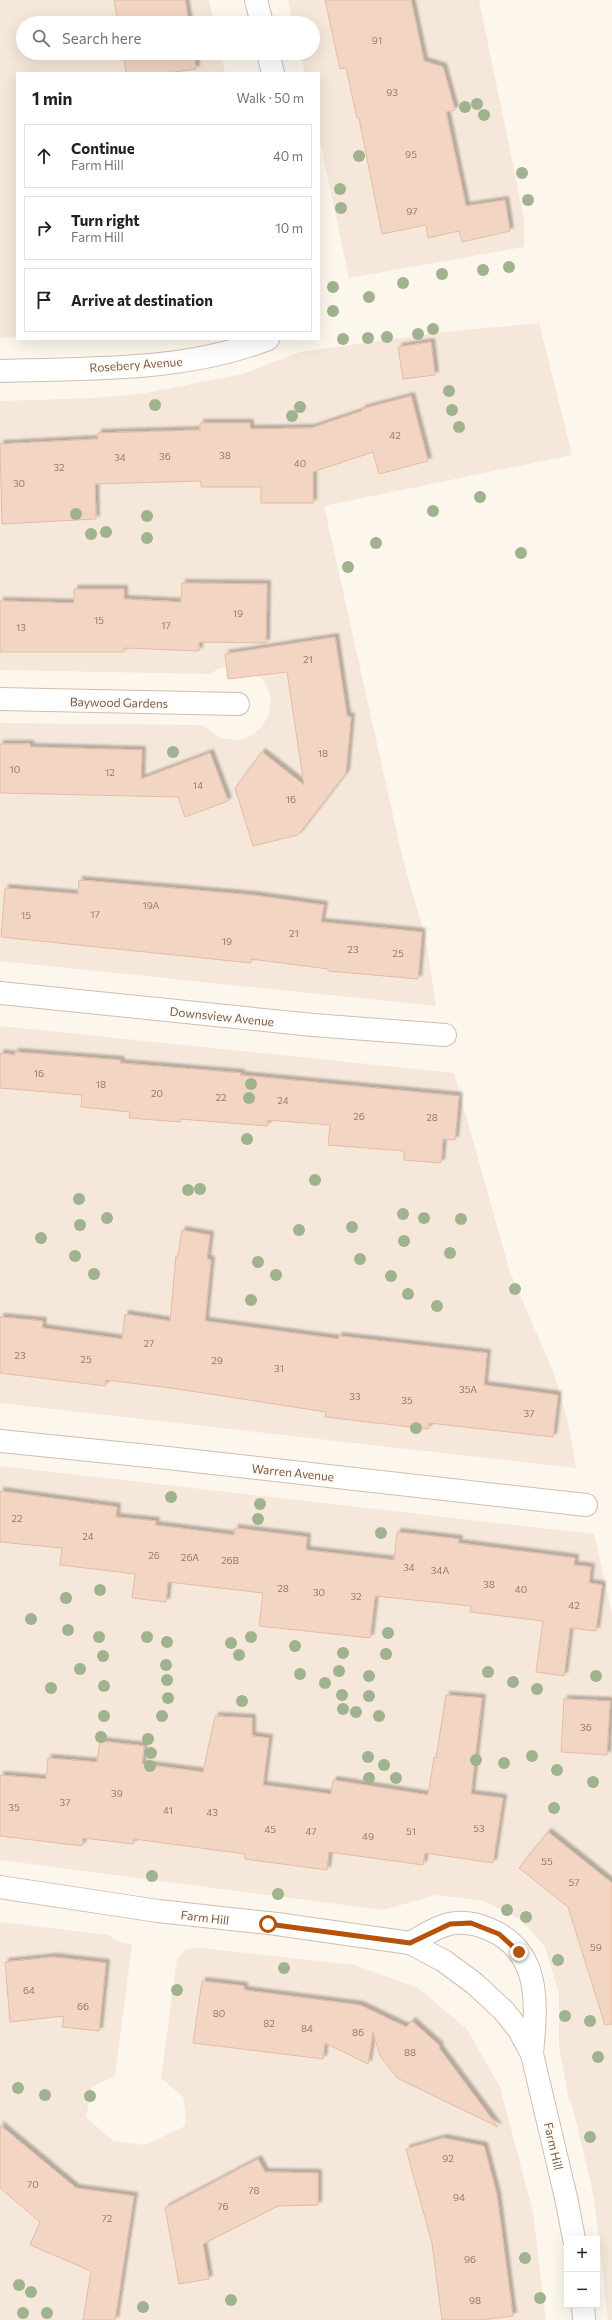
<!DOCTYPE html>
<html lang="en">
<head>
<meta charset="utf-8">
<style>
	:root { --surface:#fff; --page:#f2f2f2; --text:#202124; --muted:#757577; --line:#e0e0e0 }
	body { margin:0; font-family:Commissioner,sans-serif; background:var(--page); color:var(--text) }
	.controls { position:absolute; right:12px; bottom:12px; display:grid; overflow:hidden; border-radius:0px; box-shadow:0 4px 16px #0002 }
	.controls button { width:36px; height:36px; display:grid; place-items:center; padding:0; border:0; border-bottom:1px solid var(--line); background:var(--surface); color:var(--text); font:20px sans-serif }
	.stop { position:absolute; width:12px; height:12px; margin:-9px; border:3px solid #b45309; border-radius:50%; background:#fff }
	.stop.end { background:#b45309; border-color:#fff; box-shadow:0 1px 4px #0008 }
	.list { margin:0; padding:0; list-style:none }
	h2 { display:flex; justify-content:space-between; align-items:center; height:52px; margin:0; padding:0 16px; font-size:17px }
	h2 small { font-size:13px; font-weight:400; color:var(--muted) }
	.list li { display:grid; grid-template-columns:26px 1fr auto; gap:12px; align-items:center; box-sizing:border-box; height:64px; margin:0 8px 8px; padding:0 8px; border:1px solid var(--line); border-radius:0px }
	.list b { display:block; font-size:15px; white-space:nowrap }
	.list p { margin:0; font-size:13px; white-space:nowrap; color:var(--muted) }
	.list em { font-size:13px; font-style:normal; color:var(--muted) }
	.icon { flex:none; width:22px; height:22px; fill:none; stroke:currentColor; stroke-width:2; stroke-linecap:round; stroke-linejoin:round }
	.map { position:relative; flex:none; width:612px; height:2320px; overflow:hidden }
	.search { position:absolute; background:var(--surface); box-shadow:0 4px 16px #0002; left:16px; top:16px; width:304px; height:44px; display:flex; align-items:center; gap:10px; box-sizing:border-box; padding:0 14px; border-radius:22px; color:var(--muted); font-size:15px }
	.panel { position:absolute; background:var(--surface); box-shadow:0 4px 16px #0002; left:16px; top:72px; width:304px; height:268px; border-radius:0px }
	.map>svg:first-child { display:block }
	.residential { fill:#f5e8da }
	.building { fill:#f3d5c3; stroke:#e6bba3; filter:url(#shadow) }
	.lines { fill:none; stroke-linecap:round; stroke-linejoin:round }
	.minor-casing { stroke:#d1beb0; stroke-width:24 }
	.minor { stroke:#fff; stroke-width:22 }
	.tree { fill:#a0b28e }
	.route { stroke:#b45309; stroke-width:5 }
	.labels { text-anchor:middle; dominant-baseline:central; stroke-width:4; stroke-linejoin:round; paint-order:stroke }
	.number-label { font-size:10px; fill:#987a6a }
	.street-label { font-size:12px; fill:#7a5c4d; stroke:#fffaf3 }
</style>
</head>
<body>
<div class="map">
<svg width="612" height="2320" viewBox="0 0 612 2320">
	<defs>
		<filter id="shadow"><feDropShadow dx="3.5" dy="-3.5" stdDeviation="1" flood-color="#0004"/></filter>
	</defs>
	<rect width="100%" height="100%" fill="#fdf6ec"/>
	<!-- residential -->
	<g class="residential">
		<path d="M0,0H209L214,23H23V53H221L225,73H17V337L0,338Z"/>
		<path d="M288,0H479L524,218V247L349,278L319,137V73H305L300,53H313V23H293Z"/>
		<path d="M539,323L572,455L324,506L403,860L425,936L436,1006L0,961V723L202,725L220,738L238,740L249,737L261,728L268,716L271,700L267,686L260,677L256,673L232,666L218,669L210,674L0,670V401L92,398L140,394L243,374L300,352L435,333Z"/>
		<path d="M0,1026L454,1073L510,1272L553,1371L568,1422L576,1468L0,1403Z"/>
		<path d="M0,1466L594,1534L612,1613V2320H608L594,2197L572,2105L568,2096L559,2046V1994L545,1947L521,1920L484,1901L436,1895L383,1910L0,1860Z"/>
		<path d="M0,1922L108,1935L122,1943L132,1944L115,2076L92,2087L86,2117L113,2141L145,2145L185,2126L186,2115L183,2097L161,2078L177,1959L186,1949L203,1948L355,1965L418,1988L467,2029L500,2087L533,2212L546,2320H0Z"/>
	</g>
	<!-- building -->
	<g class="building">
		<path d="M114,0H185L189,23H118Z"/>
		<path d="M325,0H411L424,61L443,67L455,110L446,112L466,206L505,200L510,231L462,242L459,231L428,238L426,225L382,234L359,118H357L346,68L340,69Z"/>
		<path d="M123,53H194L196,69L168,73H126Z"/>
		<path d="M431,342L435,375L403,379L398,347Z"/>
		<path d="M411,396L428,461L379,474L373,452L313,472V503H261V487H201V481L95,484L96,519L2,524L0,444L98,439V433L200,430V423H250V429L311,428L362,411V409Z"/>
		<path d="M182,583L267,584L266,643L199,642V651L124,648V652H0V601L74,603V589H124V599L181,602Z"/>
		<path d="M335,637L347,716L351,717L346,773L298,835L253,846L235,788L262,752L304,785L287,672L228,679L225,654Z"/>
		<path d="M0,744H30V747L142,750L141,779L210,753L228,801L185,817L178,797L0,793Z"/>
		<path d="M79,880L252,895L324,905L321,922L422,932L418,979L328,971V969L251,959V963L1,937L5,888L78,894Z"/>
		<path d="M15,1052L121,1060L120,1063L241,1073L240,1075L459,1096L455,1140L443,1139L441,1163L404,1160V1151L328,1145L330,1125L268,1120L267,1126L180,1119V1122L129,1118L130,1112L81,1107L82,1095L0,1088V1053L15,1055Z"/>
		<path d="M182,1230L210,1235L207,1259L211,1260L205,1321L338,1339L339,1336L487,1353L484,1385L558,1395L553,1437L429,1423L428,1429L325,1417L326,1412L171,1388L106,1380L105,1386L0,1373V1317L43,1321L42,1328L122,1339L125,1314L170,1321L176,1256H178Z"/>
		<path d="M0,1491L117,1507L116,1517L156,1521L155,1525L234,1535L235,1528L307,1537L306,1550L394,1560L397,1532L459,1539L458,1543L575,1558L574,1565L591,1567L589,1583L602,1585L596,1631L570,1628L564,1676L536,1672L543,1621L470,1612L471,1606L375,1596L370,1638L259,1626L263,1593L168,1582L166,1602L132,1598L135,1574L60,1565L62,1548L0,1542Z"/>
		<path d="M446,1695L482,1698L471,1794L503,1798L493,1863L425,1853L423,1865L329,1852L327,1870L245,1859V1854L134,1839L133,1844L83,1838L82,1846L0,1836V1775L46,1779L48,1758L97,1762L100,1741L144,1746L142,1764L203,1772L215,1716L252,1718V1736L269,1738L263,1785L331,1794L333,1780L428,1795L434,1757L436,1758Z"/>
		<path d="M564,1699L610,1701L607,1755L561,1752Z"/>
		<path d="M548,1832L612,1883V2024L605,2025L568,1907L519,1868Z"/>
		<path d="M53,1957L106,1963L99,2031L62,2027L64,2016L10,2022L5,1962Z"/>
		<path d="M202,1981L244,1986V1990L360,2005L406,2027L412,2021L440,2046L439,2048L498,2127L397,2078L380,2056L373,2032L368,2064L325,2043L323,2059L193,2043Z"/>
		<path d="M0,2125L76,2188L134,2196L115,2320H83L91,2271L30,2245L40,2222L0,2188Z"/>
		<path d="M443,2138L484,2146L497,2195L513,2316L480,2320H442L432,2243L406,2149Z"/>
		<path d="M258,2159L265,2172L318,2173V2205L278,2206L203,2244L209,2279L179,2284L165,2208Z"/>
	</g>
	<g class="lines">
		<!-- minor casing -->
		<g class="minor-casing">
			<g id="minor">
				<path d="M256,0L262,23"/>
				<path d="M268,53L273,73"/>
				<path d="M0,371C89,368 184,372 268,339"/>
				<path d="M0,699L238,704"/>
				<path d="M0,993L313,1025L445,1035"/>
				<path d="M0,1441L168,1458L586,1505"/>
				<path d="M0,1887L158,1911L277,1924L410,1943L444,1961L475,1984L504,2011L519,2030L532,2054L567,2202L574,2239"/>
				<path d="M410,1943C423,1936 436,1927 449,1924C463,1921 478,1924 491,1930C543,1953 536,2008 532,2054"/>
				<path d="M583,2305L584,2320"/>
			</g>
		</g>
		<!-- minor -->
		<use href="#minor" class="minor"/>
	</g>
	<!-- trees -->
	<g class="tree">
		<circle cx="477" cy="104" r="6"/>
		<circle cx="465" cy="107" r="6"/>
		<circle cx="484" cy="115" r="6"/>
		<circle cx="359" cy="156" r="6"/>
		<circle cx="522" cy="173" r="6"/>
		<circle cx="340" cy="189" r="6"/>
		<circle cx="528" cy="200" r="6"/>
		<circle cx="341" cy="208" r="6"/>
		<circle cx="509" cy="267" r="6"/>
		<circle cx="483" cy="270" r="6"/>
		<circle cx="442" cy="274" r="6"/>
		<circle cx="403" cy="283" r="6"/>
		<circle cx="333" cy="287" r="6"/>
		<circle cx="369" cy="297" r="6"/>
		<circle cx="333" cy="311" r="6"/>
		<circle cx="433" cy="329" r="6"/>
		<circle cx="418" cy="334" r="6"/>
		<circle cx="387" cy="337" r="6"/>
		<circle cx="368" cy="338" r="6"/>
		<circle cx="343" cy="339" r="6"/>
		<circle cx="449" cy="391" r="6"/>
		<circle cx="155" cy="405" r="6"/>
		<circle cx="300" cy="407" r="6"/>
		<circle cx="452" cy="410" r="6"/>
		<circle cx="292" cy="416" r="6"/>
		<circle cx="459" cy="427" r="6"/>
		<circle cx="480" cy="497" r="6"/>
		<circle cx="433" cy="511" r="6"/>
		<circle cx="76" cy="514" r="6"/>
		<circle cx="147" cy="516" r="6"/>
		<circle cx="106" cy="532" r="6"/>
		<circle cx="91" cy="534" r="6"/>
		<circle cx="147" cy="538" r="6"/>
		<circle cx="376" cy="543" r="6"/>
		<circle cx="521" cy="553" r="6"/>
		<circle cx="348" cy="567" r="6"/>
		<circle cx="173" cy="752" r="6"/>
		<circle cx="251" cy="1084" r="6"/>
		<circle cx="249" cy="1098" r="6"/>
		<circle cx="247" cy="1139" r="6"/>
		<circle cx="315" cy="1180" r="6"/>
		<circle cx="200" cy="1189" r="6"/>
		<circle cx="188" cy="1190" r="6"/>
		<circle cx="79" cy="1199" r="6"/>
		<circle cx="403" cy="1214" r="6"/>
		<circle cx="107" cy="1218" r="6"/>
		<circle cx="424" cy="1218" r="6"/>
		<circle cx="461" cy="1219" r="6"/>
		<circle cx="80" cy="1225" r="6"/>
		<circle cx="352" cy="1227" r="6"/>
		<circle cx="299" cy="1230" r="6"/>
		<circle cx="41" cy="1238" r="6"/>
		<circle cx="404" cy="1241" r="6"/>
		<circle cx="450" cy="1253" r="6"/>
		<circle cx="75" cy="1256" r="6"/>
		<circle cx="360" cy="1259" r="6"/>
		<circle cx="258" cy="1262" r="6"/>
		<circle cx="94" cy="1274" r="6"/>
		<circle cx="276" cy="1275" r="6"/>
		<circle cx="391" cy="1276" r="6"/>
		<circle cx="515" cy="1289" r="6"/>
		<circle cx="408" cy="1294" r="6"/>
		<circle cx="251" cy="1300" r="6"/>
		<circle cx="437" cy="1306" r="6"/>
		<circle cx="416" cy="1428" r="6"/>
		<circle cx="171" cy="1497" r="6"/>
		<circle cx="260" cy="1504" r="6"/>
		<circle cx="258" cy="1519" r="6"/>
		<circle cx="381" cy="1533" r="6"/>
		<circle cx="100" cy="1590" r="6"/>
		<circle cx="66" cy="1598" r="6"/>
		<circle cx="31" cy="1619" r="6"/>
		<circle cx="68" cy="1630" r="6"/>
		<circle cx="388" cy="1633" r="6"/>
		<circle cx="99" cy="1637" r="6"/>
		<circle cx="147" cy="1637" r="6"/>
		<circle cx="251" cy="1637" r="6"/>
		<circle cx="167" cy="1642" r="6"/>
		<circle cx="231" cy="1643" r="6"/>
		<circle cx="295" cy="1646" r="6"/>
		<circle cx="343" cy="1653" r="6"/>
		<circle cx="386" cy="1654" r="6"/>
		<circle cx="239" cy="1655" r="6"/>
		<circle cx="103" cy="1656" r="6"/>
		<circle cx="166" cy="1665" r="6"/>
		<circle cx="80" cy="1669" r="6"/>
		<circle cx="339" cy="1671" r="6"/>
		<circle cx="488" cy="1672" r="6"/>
		<circle cx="300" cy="1674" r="6"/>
		<circle cx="369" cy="1676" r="6"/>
		<circle cx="596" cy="1676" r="6"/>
		<circle cx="167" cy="1680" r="6"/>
		<circle cx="513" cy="1682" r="6"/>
		<circle cx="325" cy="1683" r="6"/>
		<circle cx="104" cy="1686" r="6"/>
		<circle cx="51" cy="1688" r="6"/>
		<circle cx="537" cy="1689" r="6"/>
		<circle cx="342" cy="1695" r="6"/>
		<circle cx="369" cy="1696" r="6"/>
		<circle cx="168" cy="1698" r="6"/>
		<circle cx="242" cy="1701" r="6"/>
		<circle cx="343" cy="1709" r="6"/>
		<circle cx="356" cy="1712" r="6"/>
		<circle cx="104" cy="1716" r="6"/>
		<circle cx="162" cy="1716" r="6"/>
		<circle cx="379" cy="1716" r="6"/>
		<circle cx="101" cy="1737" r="6"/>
		<circle cx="148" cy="1739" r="6"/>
		<circle cx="151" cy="1753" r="6"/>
		<circle cx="532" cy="1756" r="6"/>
		<circle cx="368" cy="1757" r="6"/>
		<circle cx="476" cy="1760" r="6"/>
		<circle cx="504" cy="1763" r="6"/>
		<circle cx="384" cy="1765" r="6"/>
		<circle cx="150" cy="1766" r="6"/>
		<circle cx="557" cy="1770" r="6"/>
		<circle cx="369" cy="1778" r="6"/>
		<circle cx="396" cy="1778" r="6"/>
		<circle cx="593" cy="1782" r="6"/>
		<circle cx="554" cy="1808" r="6"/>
		<circle cx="152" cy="1876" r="6"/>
		<circle cx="278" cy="1894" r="6"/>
		<circle cx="507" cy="1910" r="6"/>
		<circle cx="526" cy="1917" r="6"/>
		<circle cx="558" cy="1960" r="6"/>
		<circle cx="284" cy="1968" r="6"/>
		<circle cx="177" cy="1990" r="6"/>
		<circle cx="565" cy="2016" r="6"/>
		<circle cx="590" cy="2021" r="6"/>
		<circle cx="598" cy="2057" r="6"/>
		<circle cx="18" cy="2088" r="6"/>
		<circle cx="45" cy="2095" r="6"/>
		<circle cx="90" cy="2096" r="6"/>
		<circle cx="590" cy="2137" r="6"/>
		<circle cx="525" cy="2258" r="6"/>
		<circle cx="19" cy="2285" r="6"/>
		<circle cx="31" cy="2292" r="6"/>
		<circle cx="540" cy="2298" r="6"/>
		<circle cx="231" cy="2300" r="6"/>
		<circle cx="143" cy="2307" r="6"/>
		<circle cx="23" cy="2313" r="6"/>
		<circle cx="47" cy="2313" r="6"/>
	</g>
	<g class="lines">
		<!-- route -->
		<path class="route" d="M268,1924L410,1943L450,1924L471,1923L499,1934L519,1952"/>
	</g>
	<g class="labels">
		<!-- number labels -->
		<g class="number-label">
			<text x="377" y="40">91</text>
			<text x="392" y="92">93</text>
			<text x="411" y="154">95</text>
			<text x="412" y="211">97</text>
			<text x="395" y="435">42</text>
			<text x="225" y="455">38</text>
			<text x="165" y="456">36</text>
			<text x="120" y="457">34</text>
			<text x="300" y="463">40</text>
			<text x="59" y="467">32</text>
			<text x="19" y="483">30</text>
			<text x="238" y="613">19</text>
			<text x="99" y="620">15</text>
			<text x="166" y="625">17</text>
			<text x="21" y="627">13</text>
			<text x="308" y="659">21</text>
			<text x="323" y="753">18</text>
			<text x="15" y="769">10</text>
			<text x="110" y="772">12</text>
			<text x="198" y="785">14</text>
			<text x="291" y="799">16</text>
			<text x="151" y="905">19A</text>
			<text x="95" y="914">17</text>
			<text x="26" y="915">15</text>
			<text x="294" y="933">21</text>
			<text x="227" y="941">19</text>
			<text x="353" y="949">23</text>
			<text x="398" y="953">25</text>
			<text x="39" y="1073">16</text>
			<text x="101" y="1084">18</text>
			<text x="157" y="1093">20</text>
			<text x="221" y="1097">22</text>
			<text x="283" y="1100">24</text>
			<text x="359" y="1116">26</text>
			<text x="432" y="1117">28</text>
			<text x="149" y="1343">27</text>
			<text x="20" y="1355">23</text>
			<text x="86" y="1359">25</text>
			<text x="217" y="1360">29</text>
			<text x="279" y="1368">31</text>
			<text x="468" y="1389">35A</text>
			<text x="355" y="1396">33</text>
			<text x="407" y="1400">35</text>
			<text x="529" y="1413">37</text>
			<text x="17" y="1518">22</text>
			<text x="88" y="1536">24</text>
			<text x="154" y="1555">26</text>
			<text x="190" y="1557">26A</text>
			<text x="230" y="1560">26B</text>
			<text x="409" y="1567">34</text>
			<text x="440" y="1570">34A</text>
			<text x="489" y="1584">38</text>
			<text x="283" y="1588">28</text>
			<text x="521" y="1589">40</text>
			<text x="319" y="1592">30</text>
			<text x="356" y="1596">32</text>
			<text x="574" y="1605">42</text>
			<text x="586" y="1727">36</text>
			<text x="117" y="1793">39</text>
			<text x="65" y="1802">37</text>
			<text x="14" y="1807">35</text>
			<text x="168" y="1810">41</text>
			<text x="212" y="1812">43</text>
			<text x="479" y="1828">53</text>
			<text x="270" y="1829">45</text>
			<text x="311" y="1831">47</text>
			<text x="411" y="1831">51</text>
			<text x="368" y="1836">49</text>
			<text x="547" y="1861">55</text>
			<text x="574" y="1882">57</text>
			<text x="596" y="1947">59</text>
			<text x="29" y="1990">64</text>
			<text x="83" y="2006">66</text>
			<text x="219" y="2013">80</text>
			<text x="269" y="2023">82</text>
			<text x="307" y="2028">84</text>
			<text x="358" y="2032">86</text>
			<text x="410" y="2052">88</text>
			<text x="448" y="2158">92</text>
			<text x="33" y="2184">70</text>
			<text x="254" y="2190">78</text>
			<text x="459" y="2197">94</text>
			<text x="223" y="2206">76</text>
			<text x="107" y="2218">72</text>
			<text x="470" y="2259">96</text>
			<text x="475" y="2300">98</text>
		</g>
		<!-- street labels -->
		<g class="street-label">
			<text transform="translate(136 364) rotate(-4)">Rosebery Avenue</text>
			<text transform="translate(119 702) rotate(1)">Baywood Gardens</text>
			<text transform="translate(222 1016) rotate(6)">Downsview Avenue</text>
			<text transform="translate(293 1472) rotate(6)">Warren Avenue</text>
			<text transform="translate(205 1917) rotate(7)">Farm Hill</text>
			<text transform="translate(554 2146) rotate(77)">Farm Hill</text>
		</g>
	</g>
</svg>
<div class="controls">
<button>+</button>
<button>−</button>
</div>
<div class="stop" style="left:268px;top:1924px"></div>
<div class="stop end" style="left:519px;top:1952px"></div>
<div class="search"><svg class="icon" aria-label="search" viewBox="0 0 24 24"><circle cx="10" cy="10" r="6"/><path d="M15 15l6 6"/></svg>Search here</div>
<section class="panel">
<h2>1 min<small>Walk · 50 m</small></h2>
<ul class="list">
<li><svg class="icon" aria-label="ahead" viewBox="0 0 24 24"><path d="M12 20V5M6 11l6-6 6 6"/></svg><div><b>Continue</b><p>Farm Hill</p></div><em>40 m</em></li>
<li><svg class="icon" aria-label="right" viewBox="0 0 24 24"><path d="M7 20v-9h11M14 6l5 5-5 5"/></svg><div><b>Turn right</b><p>Farm Hill</p></div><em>10 m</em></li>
<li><svg class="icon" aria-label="arrive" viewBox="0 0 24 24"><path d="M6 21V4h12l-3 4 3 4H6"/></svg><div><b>Arrive at destination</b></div></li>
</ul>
</section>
</div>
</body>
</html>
